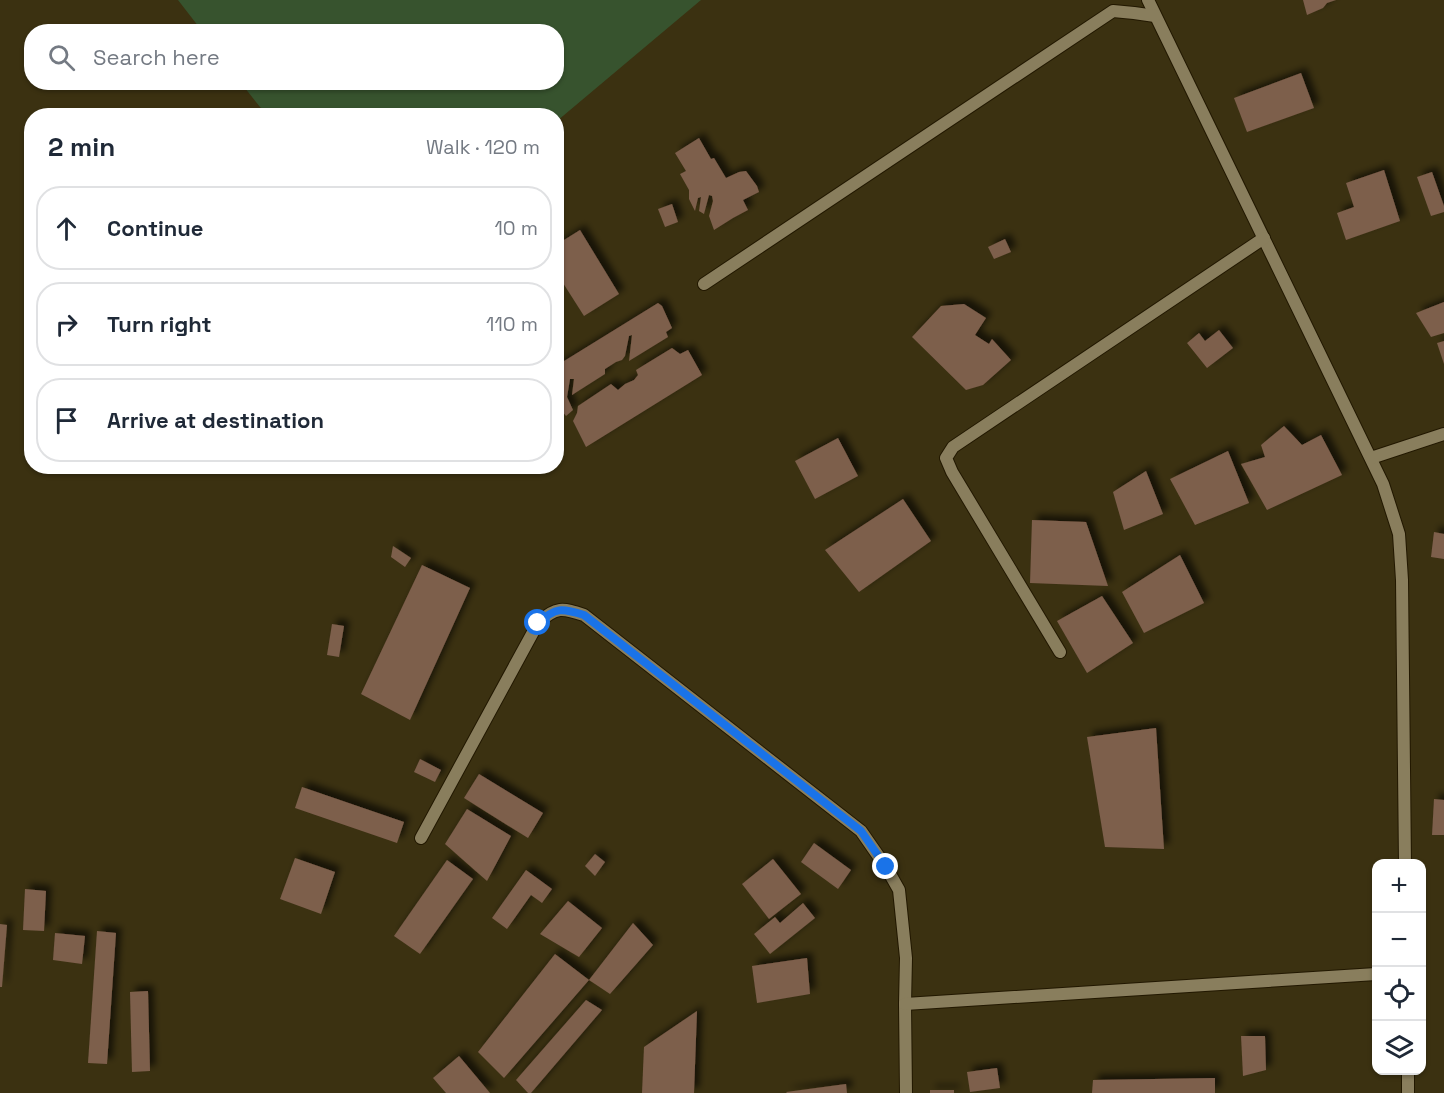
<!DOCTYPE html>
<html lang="en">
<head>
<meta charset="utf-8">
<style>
	:root { --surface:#fff; --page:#f6f6f7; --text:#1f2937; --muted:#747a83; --line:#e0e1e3 }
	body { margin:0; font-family:"Space Grotesk",sans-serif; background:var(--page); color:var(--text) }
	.controls { position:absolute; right:18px; bottom:18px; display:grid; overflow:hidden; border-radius:12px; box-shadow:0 2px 4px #0004 }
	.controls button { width:54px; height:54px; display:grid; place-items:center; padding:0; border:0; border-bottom:2px solid var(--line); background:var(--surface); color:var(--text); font:30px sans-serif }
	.stop { position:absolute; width:18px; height:18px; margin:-14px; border:4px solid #1a73e8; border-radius:50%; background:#fff }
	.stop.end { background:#1a73e8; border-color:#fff; box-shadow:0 2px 6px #0008 }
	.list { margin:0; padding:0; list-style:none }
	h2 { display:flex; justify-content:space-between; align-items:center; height:78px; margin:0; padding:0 24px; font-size:26px }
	h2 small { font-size:20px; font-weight:400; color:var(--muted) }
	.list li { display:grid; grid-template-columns:39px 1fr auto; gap:18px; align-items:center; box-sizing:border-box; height:84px; margin:0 12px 12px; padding:0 12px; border:2px solid var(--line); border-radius:24px }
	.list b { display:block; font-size:22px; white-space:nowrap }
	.list em { font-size:20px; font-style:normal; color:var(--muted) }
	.icon { flex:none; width:33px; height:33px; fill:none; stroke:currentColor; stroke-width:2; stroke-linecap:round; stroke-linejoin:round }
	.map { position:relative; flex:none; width:1444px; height:1093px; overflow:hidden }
	.search { position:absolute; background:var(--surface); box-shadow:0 2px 4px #0004; left:24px; top:24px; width:540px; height:66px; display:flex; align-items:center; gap:15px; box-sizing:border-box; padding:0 21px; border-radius:24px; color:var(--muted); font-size:22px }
	.panel { position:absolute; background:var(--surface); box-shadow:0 2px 4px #0004; left:24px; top:108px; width:540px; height:366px; border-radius:24px }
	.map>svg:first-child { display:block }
	.green { fill:#37532e }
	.building { fill:#7d5e4c; filter:url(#shadow) }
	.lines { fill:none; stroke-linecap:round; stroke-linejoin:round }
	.street-casing { stroke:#221800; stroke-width:14 }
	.street { stroke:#897e5d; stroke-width:12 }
	.route { stroke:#1a73e8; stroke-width:8 }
</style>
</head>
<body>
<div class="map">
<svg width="1444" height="1093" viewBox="0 0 1444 1093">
	<defs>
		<filter id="shadow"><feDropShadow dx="5.5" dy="-5.5" stdDeviation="3" flood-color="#0009"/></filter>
	</defs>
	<rect width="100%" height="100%" fill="#3b3111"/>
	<!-- green -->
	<path class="green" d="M178,0H701L557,121L556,116L269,115L260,107L241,83L556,82V32L202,31Z"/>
	<!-- building -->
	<g class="building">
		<path d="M1303,0H1336L1327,3L1323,8L1307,15Z"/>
		<path d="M1301,73L1314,108L1247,132L1234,98Z"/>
		<path d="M699,138L711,159L714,158L726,178L739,172L746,171L757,186L759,192L743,200L748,210L733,218L714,230L709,216L713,201L712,196L709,195L704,214L699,211L701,197L698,198L695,211L689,199V190L680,174L686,171L675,153Z"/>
		<path d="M1384,170L1400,221L1346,240L1337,213L1354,207L1346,183Z"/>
		<path d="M1432,172L1444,206V212L1431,216L1417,177Z"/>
		<path d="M672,204L678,222L665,227L658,209Z"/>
		<path d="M580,230L619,294L584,316L556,272V245Z"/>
		<path d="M1005,239L1011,252L994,259L988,247Z"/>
		<path d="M1444,302V333L1431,337L1416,313Z"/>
		<path d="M658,303L662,306L672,328L666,332L668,337L629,361L632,335L629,336L625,356L622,360L616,362L605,369V374L572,395L574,379H570L567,397L573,410L566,416L556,404V366Z"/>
		<path d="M964,304L986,318L975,335L989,344L992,339L1011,360L983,385L966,390L912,337L941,306Z"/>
		<path d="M1219,330L1233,348L1207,368L1187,343L1199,333L1205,341Z"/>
		<path d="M1444,341V364L1437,343Z"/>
		<path d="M672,348L680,354L688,350L702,375L586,447L573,421L577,413L578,406L611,384L618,390L625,384L634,380L638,375L636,370Z"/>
		<path d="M1284,426L1302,445L1321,435L1342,475L1267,510L1241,464L1265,457L1261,445Z"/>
		<path d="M838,438L858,476L815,499L795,461Z"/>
		<path d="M1228,451L1249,503L1195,525L1170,479Z"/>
		<path d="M1146,471L1163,514L1124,530L1113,492Z"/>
		<path d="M903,499L931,541L859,592L825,550Z"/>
		<path d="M1032,520L1086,522L1108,586L1030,583Z"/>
		<path d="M1434,532L1444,534V559L1431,557Z"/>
		<path d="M393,546L411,558L405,567L391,557Z"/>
		<path d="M1180,555L1204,603L1144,633L1122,592Z"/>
		<path d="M422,565L470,588L410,720L361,694Z"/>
		<path d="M1102,596L1133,643L1087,673L1057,621Z"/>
		<path d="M332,624L344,626L339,657L327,655Z"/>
		<path d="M1156,728L1164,849L1105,847L1087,737Z"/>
		<path d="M420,759L441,770L435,782L414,772Z"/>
		<path d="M479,774L543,813L528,838L464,798Z"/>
		<path d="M302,787L404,822L397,843L295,808Z"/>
		<path d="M1434,799L1444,800V835H1432Z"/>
		<path d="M467,809L511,836L487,881L445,844Z"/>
		<path d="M814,843L851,870L838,889L801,862Z"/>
		<path d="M595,854L605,862L595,876L585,866Z"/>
		<path d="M295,858L335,872L321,914L280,899Z"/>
		<path d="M773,859L801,894L769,919L742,884Z"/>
		<path d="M447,860L473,879L420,954L394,936Z"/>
		<path d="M526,870L552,889L542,903L531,895L507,929L492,918Z"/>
		<path d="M25,889L46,891L44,931L23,930Z"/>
		<path d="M568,901L602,928L579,957L540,934Z"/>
		<path d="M803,903L815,918L770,954L754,934L775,917L780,923Z"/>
		<path d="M633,923L653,945L610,994L589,980L504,1078L478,1052L555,954L589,980Z"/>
		<path d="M0,924L7,925L2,987H0Z"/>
		<path d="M97,931L116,933L107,1064L88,1063Z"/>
		<path d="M55,933L85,936L82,964L53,960Z"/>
		<path d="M807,958L810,994L757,1003L752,966Z"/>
		<path d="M148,991L150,1071L132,1072L130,992Z"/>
		<path d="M586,1000L602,1010L531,1093H528L516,1080Z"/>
		<path d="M697,1011L694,1093H642L644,1047Z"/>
		<path d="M1241,1036H1265L1266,1070L1243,1076Z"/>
		<path d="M459,1056L490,1093H446L433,1078Z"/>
		<path d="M997,1068L1000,1088L970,1092L967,1072Z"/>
		<path d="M1215,1078V1093H1092L1093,1080Z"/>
		<path d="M846,1084L847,1093H787L786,1092Z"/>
		<rect x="930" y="1090" width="24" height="3"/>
	</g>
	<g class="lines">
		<!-- street casing -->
		<g class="street-casing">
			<g id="street">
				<path d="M1148,0L1383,484L1399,534L1402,580L1405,864"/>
				<path d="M704,284L1113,11L1134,13L1155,16"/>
				<path d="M1371,458L1444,434"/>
				<path d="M1060,652L952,472L946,458L953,447L1264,238"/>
				<path d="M421,838L538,623C556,606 563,608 584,615L861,831L886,867L899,890L906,958L905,1004L906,1093"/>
				<path d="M905,1004L1376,974"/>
				<path d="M1408,1070V1093"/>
			</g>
		</g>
		<!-- street -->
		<use href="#street" class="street"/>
	</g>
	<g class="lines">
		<!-- route -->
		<path class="route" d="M538,623C556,607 562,608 584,615L861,831L886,867"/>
	</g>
</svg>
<div class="controls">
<button>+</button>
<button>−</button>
<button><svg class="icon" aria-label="locate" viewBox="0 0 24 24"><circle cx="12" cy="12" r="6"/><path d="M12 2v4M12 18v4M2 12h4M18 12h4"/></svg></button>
<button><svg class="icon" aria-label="layers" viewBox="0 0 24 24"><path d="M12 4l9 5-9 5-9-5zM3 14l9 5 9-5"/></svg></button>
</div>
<div class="stop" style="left:538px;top:623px"></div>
<div class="stop end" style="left:886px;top:867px"></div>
<div class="search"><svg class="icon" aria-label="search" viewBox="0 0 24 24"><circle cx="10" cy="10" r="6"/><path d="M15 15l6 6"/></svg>Search here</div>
<section class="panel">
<h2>2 min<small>Walk · 120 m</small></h2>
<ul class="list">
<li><svg class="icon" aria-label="ahead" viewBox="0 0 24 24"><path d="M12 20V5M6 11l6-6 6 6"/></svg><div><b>Continue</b></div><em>10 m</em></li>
<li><svg class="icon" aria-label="right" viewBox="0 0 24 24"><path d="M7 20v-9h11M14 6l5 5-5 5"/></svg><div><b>Turn right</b></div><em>110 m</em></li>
<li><svg class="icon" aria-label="arrive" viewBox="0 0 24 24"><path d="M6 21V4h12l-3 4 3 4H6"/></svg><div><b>Arrive at destination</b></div></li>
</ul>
</section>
</div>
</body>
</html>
